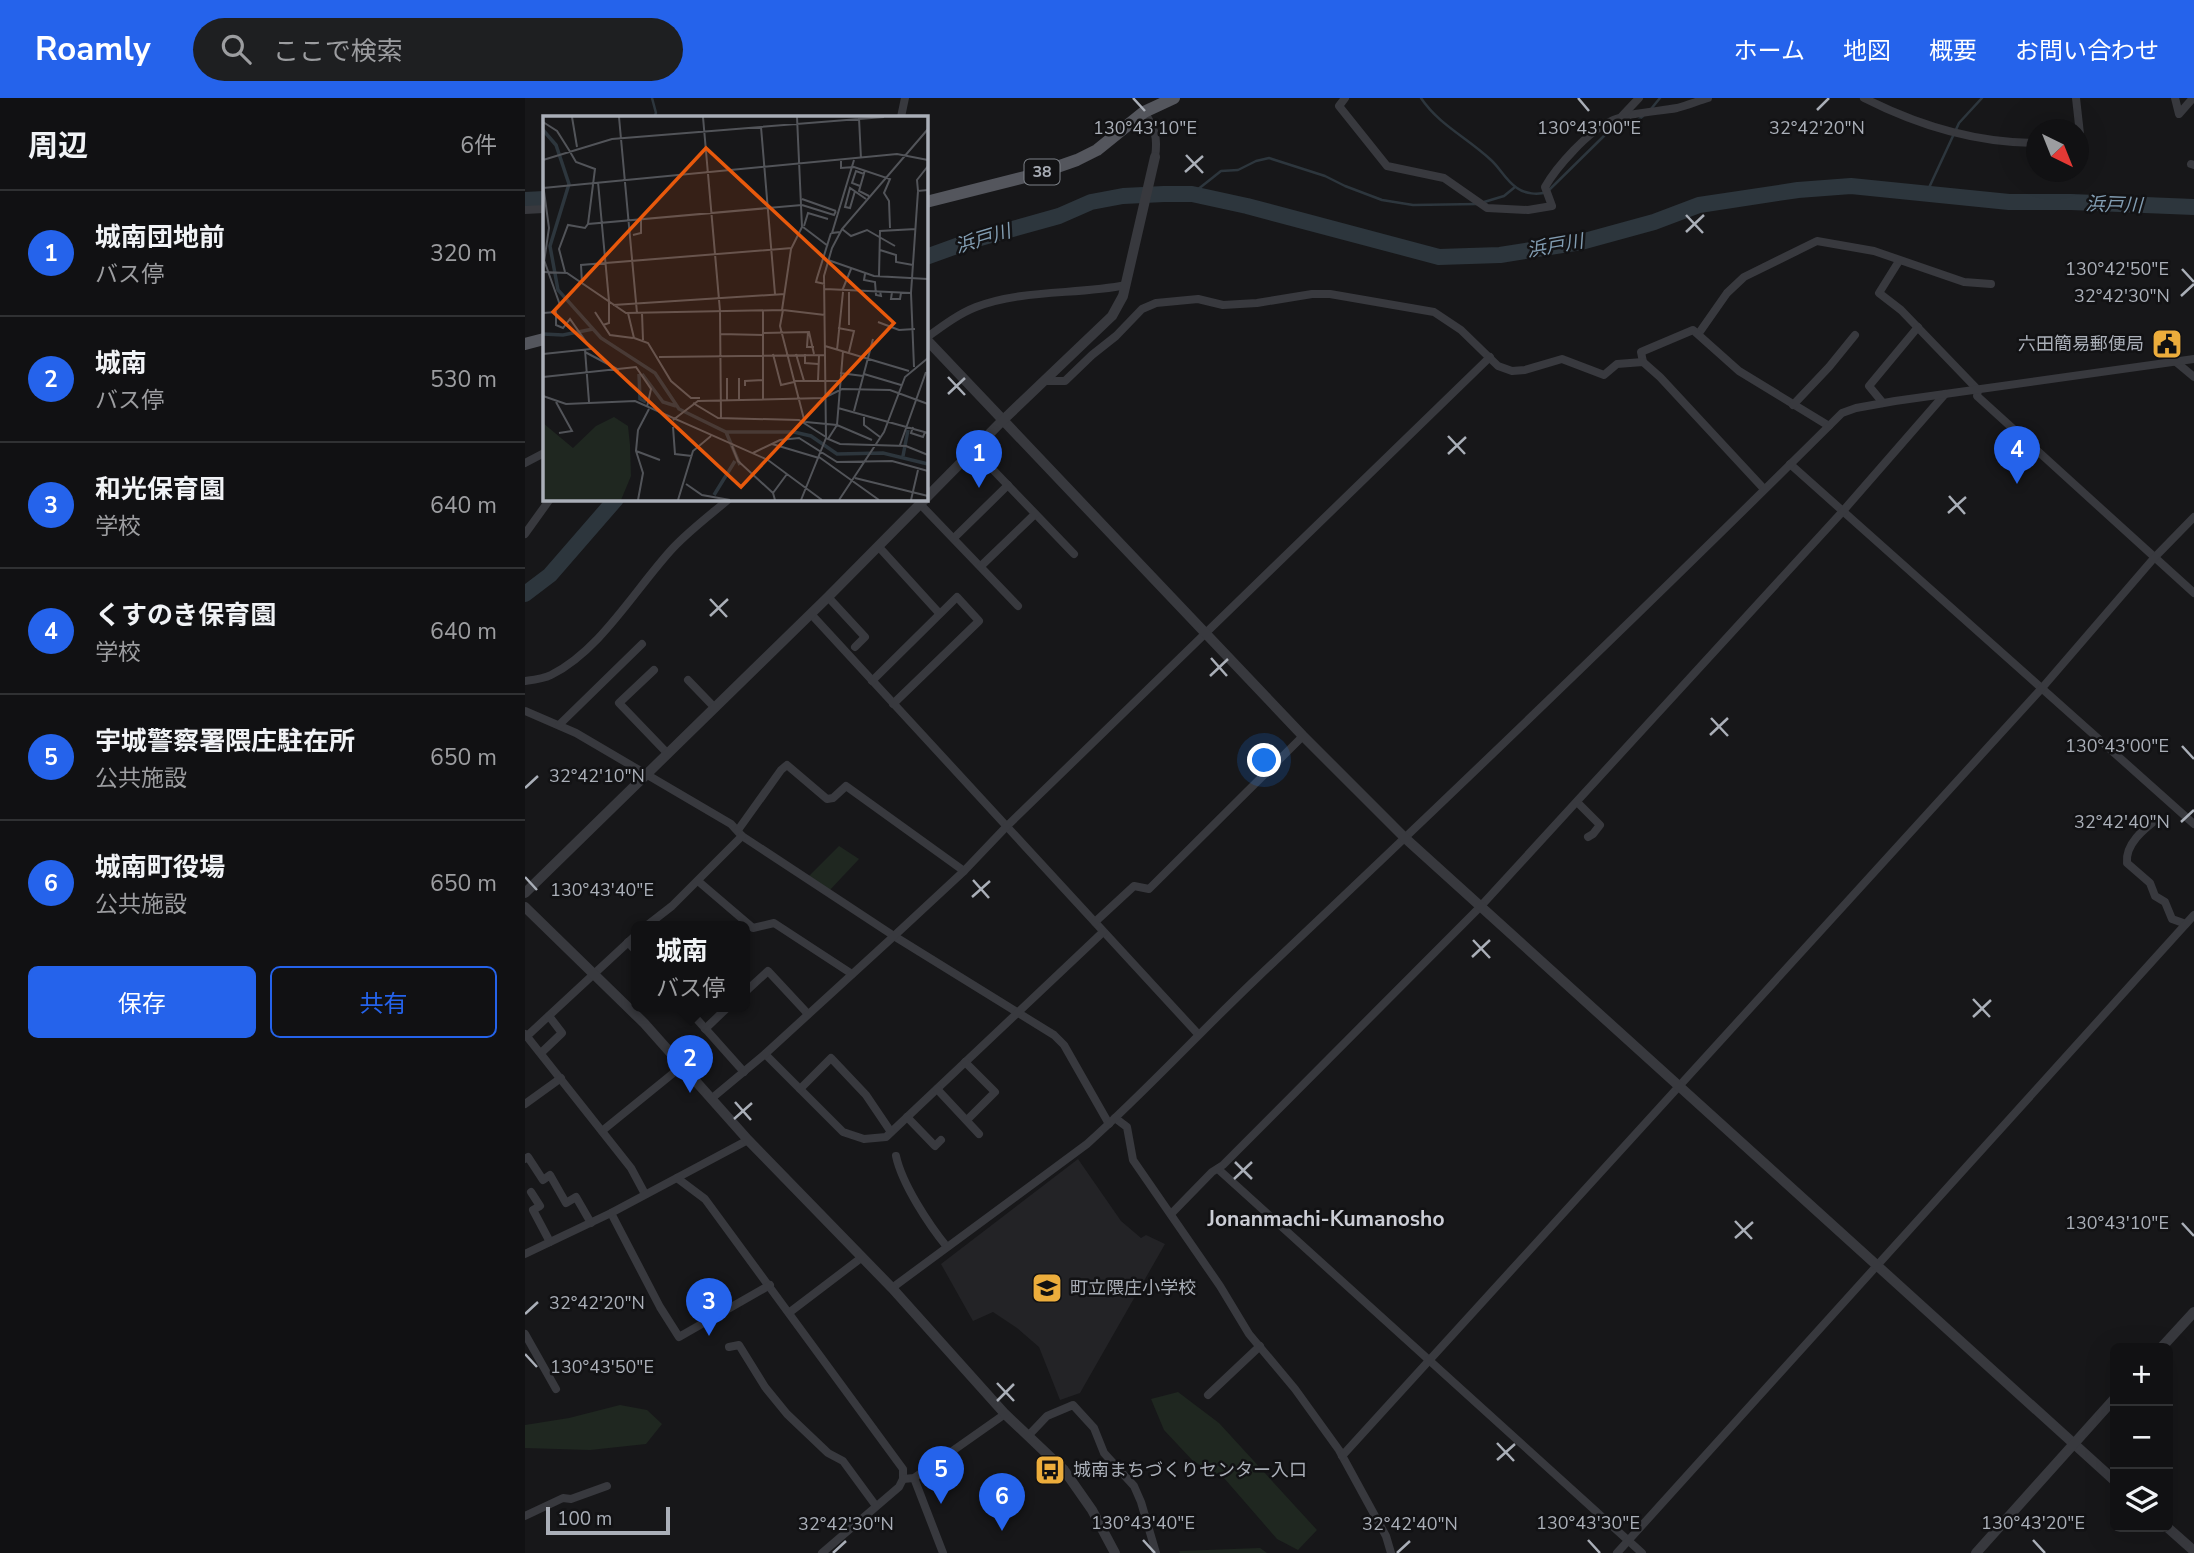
<!DOCTYPE html>
<html lang="ja">
<head>
<meta charset="utf-8">
<style>
	:root { --surface:#111113; --page:#1e1f21; --text:#f1f3f6; --muted:#9c9da0; --line:#303133; --accent:#2563eb }
	body { margin:0; font-family:"Nunito Sans","Noto Sans JP",sans-serif; background:var(--page); color:var(--text) }
	.controls { position:absolute; right:21px; bottom:21px; display:grid; overflow:hidden; border-radius:10px; box-shadow:0 7px 28px #0002 }
	.controls button { width:63px; height:63px; display:grid; place-items:center; padding:0; border:0; border-bottom:2px solid var(--line); background:var(--surface); color:var(--text); font:35px sans-serif }
	.compass { position:absolute; left:1501px; top:21px; width:63px; height:63px; border-radius:50%; background:var(--surface); box-shadow:0 7px 28px #0002; rotate:137deg }
	.scale { position:absolute; left:21px; bottom:18px; width:124px; box-sizing:border-box; padding-left:7px; border:4px solid #aaafb8; border-top:0; font-size:19px; line-height:24px; white-space:nowrap; color:#aaafb8; -webkit-text-stroke:5px #121214; paint-order:stroke }
	.you { position:absolute; left:740px; top:663px; width:24px; height:24px; margin:-18px; border:5px solid #fff; border-radius:50%; background:#1a73e8; box-shadow:0 0 0 10px #1a73e833 }
	.badge { display:grid; place-items:center; width:46px; height:46px; border-radius:50%; background:var(--accent); color:#fff; font-size:23px; font-weight:700 }
	.pin { position:absolute; translate:-50% -58px; filter:drop-shadow(0 2px 4px #0008) }
	.pin::after { content:''; position:absolute; top:37px; width:24px; height:21px; background:inherit; clip-path:polygon(0 0,100% 0,50% 100%) }
	.popup { position:absolute; left:106px; top:823px; width:119px; height:91px; box-sizing:border-box; display:grid; place-content:center; border-radius:10px; background:var(--surface); filter:drop-shadow(0 2px 5px #0005); font-size:23px; white-space:nowrap; color:var(--muted) }
	.popup b { font-size:26px; color:var(--text) }
	.popup::after { content:''; position:absolute; left:50%; top:100%; margin-left:-14px; border:14px solid transparent; border-top-color:var(--surface) }
	.list { margin:0; padding:0; list-style:none }
	h2 { display:flex; justify-content:space-between; align-items:center; height:91px; margin:0; padding:0 28px; font-size:30px }
	h2 small { font-size:23px; font-weight:400; color:var(--muted) }
	.list li { display:grid; grid-template-columns:46px 1fr auto; gap:21px; align-items:center; box-sizing:border-box; height:126px; padding:0 28px; border-top:2px solid var(--line) }
	.list b { display:block; font-size:26px; white-space:nowrap }
	.list p { margin:0; font-size:23px; white-space:nowrap; color:var(--muted) }
	.list em { font-size:23px; font-style:normal; color:var(--muted) }
	.actions { display:flex; gap:14px; padding:21px 28px }
	.actions a { flex:1; padding:16px 0; border:2px solid var(--accent); border-radius:10px; text-align:center; font-size:24px; color:var(--accent) }
	.actions .main { background:var(--accent); color:#fff }
	.icon { flex:none; width:38px; height:38px; fill:none; stroke:currentColor; stroke-width:2; stroke-linecap:round; stroke-linejoin:round }
	.map { position:relative; flex:none; width:1669px; height:1455px; overflow:hidden }
	header { display:flex; align-items:center; gap:42px; box-sizing:border-box; height:98px; padding:0 35px; background:var(--accent); color:#fff }
	header strong { font-size:33px }
	nav { display:flex; gap:38px; margin-inline-start:auto; font-size:24px }
	.search { width:490px; height:63px; background:var(--page); display:flex; align-items:center; gap:18px; box-sizing:border-box; padding:0 24px; border-radius:38px; color:var(--muted); font-size:26px }
	main { display:flex }
	aside { flex:1; background:var(--surface) }
	.map>svg:first-child { display:block }
	.built { fill:#232326 }
	.green { fill:#1f2720 }
	.lines { fill:none; stroke-linecap:round; stroke-linejoin:round }
	.stream { stroke:#2d363d; stroke-width:2.5 }
	.river { stroke:#2d363d; stroke-width:16 }
	.minor { stroke:#38393e; stroke-width:8 }
	.tertiary { stroke:#38393e; stroke-width:10 }
	.primary { stroke:#54565d; stroke-width:12 }
	.ticks { fill:none; stroke:#aaafb8; stroke-width:2.5 }
	.labels { text-anchor:middle; dominant-baseline:central; stroke-width:5; stroke-linejoin:round; paint-order:stroke }
	.shield { fill:#121214; stroke:#7c8087; stroke-width:2 }
	.shield-label { font-size:16px; font-weight:bold; fill:#aaafb8 }
	.poi-label { font-size:18px; fill:#aaafb8; stroke:#121214; text-anchor:start }
	.water-label { font-size:19px; font-style:italic; fill:#829db2; stroke:#121214 }
	.quarter-label { font-size:21px; font-weight:bold; fill:#cbcdd5; stroke:#121214 }
	.inset-river { fill:none; stroke:#2d363d; stroke-width:3.5 }
	.inset-road { fill:none; stroke:#525459; stroke-width:2 }
	.view { fill:#e8590c; fill-opacity:0.15; stroke:#e8590c; stroke-width:3.5 }
	.inset-edge { fill:none; stroke:#aaafb8; stroke-width:3.5 }
	.ticks-label { font-size:18px; text-anchor:middle; fill:#aaafb8; stroke:#121214; stroke-width:5; stroke-linejoin:round; paint-order:stroke }
</style>
</head>
<body>
<header>
<strong>Roamly</strong>
<div class="search"><svg class="icon" aria-label="search" viewBox="0 0 24 24"><circle cx="10" cy="10" r="6"/><path d="M15 15l6 6"/></svg>ここで検索</div>
<nav><a>ホーム</a><a>地図</a><a>概要</a><a>お問い合わせ</a></nav>
</header>
<main>
<aside>
<h2>周辺<small>6件</small></h2>
<ul class="list">
<li><span class="badge">1</span><div><b>城南団地前</b><p>バス停</p></div><em>320 m</em></li>
<li><span class="badge">2</span><div><b>城南</b><p>バス停</p></div><em>530 m</em></li>
<li><span class="badge">3</span><div><b>和光保育園</b><p>学校</p></div><em>640 m</em></li>
<li><span class="badge">4</span><div><b>くすのき保育園</b><p>学校</p></div><em>640 m</em></li>
<li><span class="badge">5</span><div><b>宇城警察署隈庄駐在所</b><p>公共施設</p></div><em>650 m</em></li>
<li><span class="badge">6</span><div><b>城南町役場</b><p>公共施設</p></div><em>650 m</em></li>
</ul>
<div class="actions"><a class="main">保存</a><a>共有</a></div>
</aside>
<div class="map">
<svg width="1669" height="1455" viewBox="0 0 1669 1455">
	<rect width="100%" height="100%" fill="#171719"/>
	<!-- built -->
	<path class="built" d="M553,1061L596,1123L616,1140L621,1137L640,1146L555,1295L535,1302L514,1249L492,1230L468,1214L448,1223L416,1166Z"/>
	<!-- green -->
	<g class="green">
		<path d="M314,748L334,761L303,794L282,780Z"/>
		<path d="M653,1294L694,1325L792,1432L773,1452L752,1441L699,1380L668,1363L639,1332L626,1301Z"/>
		<path d="M95,1307L122,1312L137,1326L121,1346L65,1352L0,1350V1327L44,1320Z"/>
		<path d="M735,1450L742,1455H655L654,1453Z"/>
	</g>
	<g class="lines">
		<!-- stream -->
		<g class="stream">
			<path d="M127,0L131,15L129,19"/>
			<path d="M896,0C914,27 943,40 966,62C975,70 981,83 992,90C1000,96 1013,97 1022,94L1082,35L1107,27L1118,18"/>
			<path d="M1126,11L1135,0"/>
			<path d="M1402,94L1434,25L1457,0"/>
			<path d="M667,96L696,73L713,72L731,63L744,60L800,78L820,88L857,102L888,107L953,106"/>
			<path d="M959,104L979,98L990,89"/>
		</g>
		<!-- river -->
		<g class="river">
			<path d="M0,102L19,101"/>
			<path d="M401,159L448,142L534,118L566,104L598,98L639,96H667L722,108L914,159L975,157L1056,144L1129,124L1174,107L1273,92L1326,88L1484,104H1546L1669,109"/>
			<path d="M0,496L25,477L91,401"/>
		</g>
		<!-- minor -->
		<g class="minor">
			<path d="M820,0L814,8L862,68L919,80L962,110L1003,112L1027,108L1020,89C1032,68 1063,34 1084,24C1105,14 1130,14 1152,10C1163,7 1173,3 1183,0"/>
			<path d="M1339,0C1392,27 1452,45 1512,45"/>
			<path d="M1551,0L1556,45H1554"/>
			<path d="M1650,0L1654,16L1668,0"/>
			<path d="M619,14C630,30 633,40 630,59"/>
			<path d="M1097,18L1114,0"/>
			<path d="M376,19L380,0"/>
			<path d="M1666,66L1669,67"/>
			<path d="M0,112L19,111"/>
			<path d="M1374,163L1354,195L1376,212L1453,292L1452,298L1669,495"/>
			<path d="M1174,235L1202,195L1219,179L1292,143L1349,153L1439,184L1466,186"/>
			<path d="M401,240C416,229 433,216 451,209C498,191 552,197 601,187"/>
			<path d="M1118,264L1116,254L1168,232L1214,273L1304,328"/>
			<path d="M1651,264L1669,279"/>
			<path d="M522,283H540L567,257L591,238L617,211L631,205L673,201L698,207L732,205L787,196H805L909,214L936,232L973,268L987,273L1000,272L1037,261L1079,277L1092,266L1118,264L1135,279L1239,391"/>
			<path d="M1358,305L1344,288L1393,229"/>
			<path d="M1268,307L1304,269L1330,237"/>
			<path d="M449,352L549,456"/>
			<path d="M0,365L19,355"/>
			<path d="M1265,366L1669,726"/>
			<path d="M395,406L493,508"/>
			<path d="M0,436L25,401"/>
			<path d="M429,440L483,387"/>
			<path d="M353,448L414,515"/>
			<path d="M456,468L510,416"/>
			<path d="M303,499L340,539L330,549"/>
			<path d="M286,516L673,936"/>
			<path d="M129,572L94,605L143,656"/>
			<path d="M163,582L190,610"/>
			<path d="M0,583C8,582 18,581 26,577C76,552 110,491 148,450C165,432 185,417 204,401"/>
			<path d="M347,583L432,499L454,523L368,606"/>
			<path d="M0,613L51,635L206,726L217,738L369,838L529,937L539,947L584,1026"/>
			<path d="M34,627L117,546"/>
			<path d="M1052,704L1075,727L1068,736L1063,739"/>
			<path d="M1632,721C1619,731 1600,746 1602,765L1625,785L1630,798L1640,804L1647,821L1661,826"/>
			<path d="M213,732L256,672L262,667L302,701L308,700L321,688L439,773"/>
			<path d="M173,783L228,830L249,825L327,876"/>
			<path d="M570,824L609,788L624,791L778,638"/>
			<path d="M120,829L147,808L217,738"/>
			<path d="M103,844L111,853"/>
			<path d="M219,895L243,873L283,916"/>
			<path d="M161,909L219,974"/>
			<path d="M180,931L203,909"/>
			<path d="M0,936L106,1070L120,1096"/>
			<path d="M2,938L111,837"/>
			<path d="M16,955L37,935L24,918"/>
			<path d="M240,956L318,1034L339,1041L361,1039L578,834"/>
			<path d="M440,964L470,994L442,1022"/>
			<path d="M275,991L306,960L341,997L366,1034"/>
			<path d="M412,991L454,1036"/>
			<path d="M186,1001L240,956L369,838L439,773L481,729L965,259"/>
			<path d="M0,1006L36,980"/>
			<path d="M382,1019L410,1048L416,1042"/>
			<path d="M590,1020L602,1029L608,1062L695,1188L724,1236L770,1291L814,1352L861,1438L866,1455"/>
			<path d="M77,1033L157,968"/>
			<path d="M371,1058C377,1086 404,1127 422,1149"/>
			<path d="M0,1061L3,1059L18,1082L25,1077L41,1105L51,1099L66,1125"/>
			<path d="M693,1071L1117,1455"/>
			<path d="M152,1080L180,1101L378,1371V1381L374,1389L297,1455"/>
			<path d="M6,1094L15,1108L8,1112L25,1144"/>
			<path d="M86,1115L135,1209L154,1239L245,1187"/>
			<path d="M646,1116L687,1074L698,1067L955,809L1318,413L1420,296"/>
			<path d="M0,1156L86,1115L223,1042"/>
			<path d="M367,1190L562,1046C621,993 675,934 732,880C929,694 1125,506 1317,315L1331,310L1370,303L1669,261"/>
			<path d="M265,1214L336,1160"/>
			<path d="M0,1236L31,1291"/>
			<path d="M204,1249L214,1247L240,1289L262,1316L303,1355L318,1363L351,1408"/>
			<path d="M683,1297L735,1248"/>
			<path d="M503,1338L522,1318L548,1307L569,1330L579,1355L609,1388L616,1404L631,1455"/>
			<path d="M817,1358L1517,590L1629,460L1669,419"/>
			<path d="M389,1380L418,1455"/>
			<path d="M378,1381L389,1380L480,1316"/>
			<path d="M0,1418L38,1400L46,1401L82,1388"/>
			<path d="M1092,1455L1669,817"/>
		</g>
		<!-- tertiary -->
		<g class="tertiary">
			<path d="M401,241L778,638L880,740L1590,1383"/>
			<path d="M401,400L477,323L587,218L598,198L630,59"/>
			<path d="M0,795L303,499L400,401"/>
			<path d="M0,809L119,925L223,1042L367,1190L480,1316L539,1372L567,1412L590,1455"/>
			<path d="M1636,1250L1669,1214"/>
			<path d="M1642,1429L1669,1453"/>
			<path d="M1451,1455L1590,1300"/>
		</g>
		<!-- primary -->
		<g class="primary">
			<path d="M401,104L512,76L552,62L572,52L619,14L649,0"/>
			<path d="M0,246L19,241"/>
		</g>
	</g>
	<!-- ticks -->
	<path class="ticks" d="M608,0L620,13M1053,0L1064,13M1292,12L1304,0M661,57L678,75M660,74L678,58M1161,117L1178,135M1161,134L1179,117M1657,171L1669,184M1656,198L1669,186M423,279L440,297M423,296L440,280M923,338L940,356M923,356L941,339M1424,398L1440,416M1423,415L1441,399M185,501L202,519M185,518L203,501M686,560L702,578M685,578L703,561M1186,620L1203,638M1185,637L1203,620M1657,648L1669,661M0,690L13,678M1656,724L1669,712M0,779L12,792M448,782L464,800M447,799L465,783M948,842L965,860M947,859L965,842M1448,901L1465,919M1448,919L1466,902M210,1004L226,1022M209,1021L227,1005M710,1064L727,1081M709,1081L727,1064M1210,1123L1227,1141M1657,1125L1669,1138M1210,1140L1228,1124M0,1216L13,1204M0,1256L12,1269M472,1285L489,1303M472,1303L489,1286M972,1345L989,1363M972,1362L990,1346M618,1442L630,1455M1063,1442L1075,1455M1508,1442L1520,1455M308,1455L321,1443M872,1455L885,1443"/>
	<!-- icons -->
	<defs>
		<g id="civic-square" transform="scale(1.575)"><rect x="-9" y="-9" width="18" height="18" rx="4" fill="#ecad3c" stroke="#121214"/><path d="M-.6-6.5H3V-4.5H.6V-3L4-1V1h2V6H-6V1h2V-1L-.6-3ZM-1.2 2.5V6h2.4V2.5Z" fill="#111"/></g>
		<g id="school-square" transform="scale(1.575)"><rect x="-9" y="-9" width="18" height="18" rx="4" fill="#ecad3c" stroke="#121214"/><path d="M0-5L7-2L0 1L-7-2ZM-4 1L0 2.5L4 1V4Q0 6-4 4Z" fill="#111"/></g>
		<g id="bus-square" transform="scale(1.575)"><rect x="-9" y="-9" width="18" height="18" rx="4" fill="#ecad3c" stroke="#121214"/><path d="M-5-6H5V4H4V6H2V4H-2V6H-4V4H-5ZM-3.5-4V0h7V-4ZM-3.5 1.2v1.5H-2V1.2ZM2 1.2v1.5H3.5V1.2Z" fill="#111"/></g>
	</defs>
	<g fill-rule="evenodd">
		<use href="#civic-square" x="1642" y="246"/>
		<use href="#school-square" x="522" y="1190"/>
		<use href="#bus-square" x="525" y="1372"/>
	</g>
	<g class="labels">
		<!-- shield labels -->
		<rect class="shield" x="499.5" y="61.5" width="35" height="25" rx="5"/>
		<g class="shield-label">
			<text x="517" y="74">38</text>
		</g>
		<!-- poi labels -->
		<g class="poi-label">
			<text x="1619" y="246" text-anchor="end">六田簡易郵便局</text>
			<text x="545" y="1190">町立隈庄小学校</text>
			<text x="548" y="1372">城南まちづくりセンター入口</text>
		</g>
		<!-- water labels -->
		<g class="water-label">
			<text transform="translate(1589 107) rotate(2)">浜戸川</text>
			<text transform="translate(458 141) rotate(-17)">浜戸川</text>
			<text transform="translate(1030 148) rotate(-10)">浜戸川</text>
		</g>
		<!-- quarter labels -->
		<g class="quarter-label">
			<text x="801" y="1121">Jonanmachi-Kumanosho</text>
		</g>
	</g>
	<!-- overview -->
	<g transform="translate(18 18)">
		<rect width="385" height="385" fill="#171719"/>
		<path d="M71,301L85,310L87,329L88,360L78,384H0V307L30,332L53,310Z" fill="#1f2720"/>
		<path class="inset-river" d="M0,14L13,29L26,68L7,130L15,174L58,222L112,257L136,293L183,316H251L268,320L294,338L340,337L385,348M0,218L20,219L50,213M96,258L97,283L103,286M99,258L120,286L133,290M183,316L197,349M360,340L365,314M171,379L192,345"/>
		<path class="inset-road" d="M29,1L34,31M76,1L94,197M160,1L177,195L178,302M316,2L318,43M0,6L14,15L26,34M218,11L232,178M26,34L33,46L52,53L45,108M0,44L69,23L341,1M298,45V52L311,51L347,63L341,77L346,85L347,112M385,50L374,64L375,75L385,74M322,54L316,75L326,80M55,66L66,185V207L60,209M0,68L6,112L1,146M317,70L309,67L313,55L321,58M0,72L354,38L385,44M312,75L307,92L302,91L307,72L323,83M259,83L293,95M259,89L291,99L293,95M261,110L265,97L285,103M260,111L285,130M299,113L308,120L324,114L352,130M297,116L289,117L311,44M90,119L98,117V104M337,134L353,139V146L370,149M1,144L17,189M285,144L331,160L385,163M0,156L24,157L83,197L240,194L282,199M22,156L16,133L25,109L42,112L45,108L259,89M322,158L321,164L332,166L333,179L338,180L337,175M336,160L337,115L373,113M39,167L38,149L249,132M282,168L273,166L274,162L288,117M282,173L368,177M299,175L308,153M349,176L348,183H357L358,177M70,189L242,178M239,194L248,133L259,111L254,1M240,194L237,210L262,307M52,196L67,219L90,222M0,197L13,196V209L20,212L27,203L48,233L0,238M85,197L91,222L105,227L128,265L148,282H157M99,197L100,224M335,206L356,214L372,213M306,209V176M295,212L311,215L306,236M265,216L264,231H271M220,217L266,216L271,238M177,218L220,219M282,230L366,255M42,234L46,286M294,234L300,176M42,236L76,254M230,238L238,269L251,266M253,238L261,265M262,238V247L275,248M116,241L282,239M371,251L368,177L375,75M297,257L320,260M321,258L358,269M0,261L93,251L108,273L104,291M184,262V284M196,262V284M251,265H296M275,265L276,239M202,270V265L220,264M0,280L23,288L92,285L225,344L279,384M220,283V195M13,286L29,315L16,317M150,287L175,302L256,304L283,321M295,292L385,317M311,295L330,223M321,299V309L337,321M130,304L155,285L281,282L299,273L347,274L385,288M263,306L294,309L329,324M130,311L132,338L149,340M370,311L368,317L380,321L382,316M283,322L297,328L363,330L385,339M285,323L294,309L300,235M229,328L276,342M357,329L383,256M189,330L195,345L230,377L232,384M93,335L117,344M210,337L237,324L256,322L294,346L349,345L385,355M276,341L336,384M312,362L385,380M143,368L159,379L187,384M230,377L244,358M95,384L100,357L93,335L95,314L106,293M135,384L150,335L168,320M258,384L283,322L281,160L289,132L299,113L385,13M296,384L341,316L362,261L385,242M368,384L375,354"/>
		<path class="view" d="M163,32L351,207L198,371L10,196Z"/>
		<rect width="385" height="385" class="inset-edge"/>
	</g>
	<g class="ticks-label">
		<text x="1292" y="36">32°42'20"N</text>
		<text x="620" y="36">130°43'10"E</text>
		<text x="1064" y="36">130°43'00"E</text>
		<text x="1592" y="177">130°42'50"E</text>
		<text x="1597" y="204">32°42'30"N</text>
		<text x="1592" y="654">130°43'00"E</text>
		<text x="72" y="684">32°42'10"N</text>
		<text x="1597" y="730">32°42'40"N</text>
		<text x="77" y="798">130°43'40"E</text>
		<text x="1592" y="1131">130°43'10"E</text>
		<text x="72" y="1211">32°42'20"N</text>
		<text x="77" y="1275">130°43'50"E</text>
		<text x="618" y="1431">130°43'40"E</text>
		<text x="1063" y="1431">130°43'30"E</text>
		<text x="1508" y="1431">130°43'20"E</text>
		<text x="321" y="1432">32°42'30"N</text>
		<text x="885" y="1432">32°42'40"N</text>
	</g>
</svg>
<div class="controls">
<button>+</button>
<button>−</button>
<button><svg class="icon" aria-label="layers" viewBox="0 0 24 24"><path d="M12 4l9 5-9 5-9-5zM3 14l9 5 9-5"/></svg></button>
</div>
<svg class="compass" viewBox="-18 -18 36 36"><path d="M0-13l5 13h-10z" fill="#e53935"/><path d="M0 13l5-13h-10z" fill="#9c9da0"/></svg>
<div class="scale">100 m</div>
<div class="you"></div>
<div class="pin badge" style="left:454px;top:390px">1</div>
<div class="pin badge" style="left:165px;top:995px">2</div>
<div class="popup"><b>城南</b>バス停</div>
<div class="pin badge" style="left:184px;top:1238px">3</div>
<div class="pin badge" style="left:1492px;top:386px">4</div>
<div class="pin badge" style="left:416px;top:1406px">5</div>
<div class="pin badge" style="left:477px;top:1433px">6</div>
</div>
</main>
</body>
</html>
